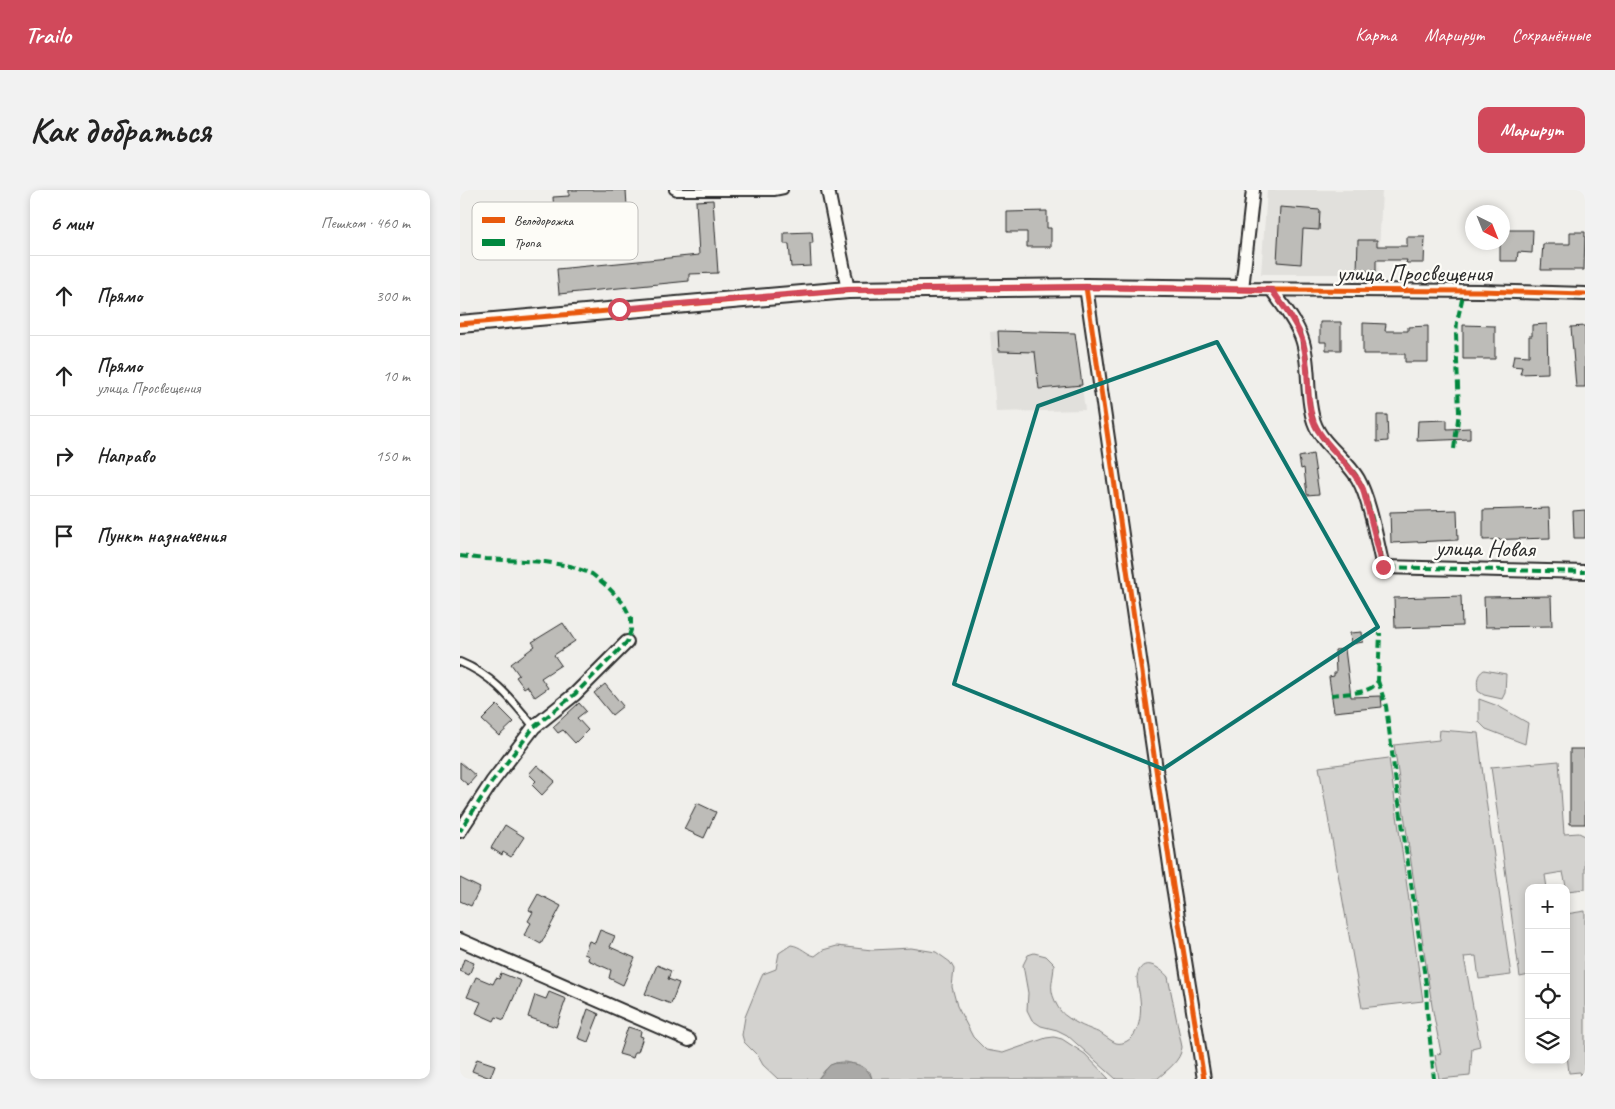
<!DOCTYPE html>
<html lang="ru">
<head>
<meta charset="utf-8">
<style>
	:root { --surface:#fff; --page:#f2f2f2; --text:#222; --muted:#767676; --line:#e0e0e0; --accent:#d1495b }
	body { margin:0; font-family:Caveat,sans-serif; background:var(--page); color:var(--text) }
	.controls { position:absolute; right:15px; bottom:15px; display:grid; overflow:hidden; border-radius:10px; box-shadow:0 2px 8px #0003 }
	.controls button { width:45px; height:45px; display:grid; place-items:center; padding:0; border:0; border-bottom:1px solid var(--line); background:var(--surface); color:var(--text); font:25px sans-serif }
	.compass { position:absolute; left:1005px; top:15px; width:45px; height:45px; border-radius:50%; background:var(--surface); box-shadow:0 2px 8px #0003; rotate:137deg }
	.stop { position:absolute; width:15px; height:15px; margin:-11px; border:4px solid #d1495b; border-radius:50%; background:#fff }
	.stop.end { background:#d1495b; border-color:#fff; box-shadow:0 1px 5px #0008 }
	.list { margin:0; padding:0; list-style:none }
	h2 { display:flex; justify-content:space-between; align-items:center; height:65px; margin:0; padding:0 20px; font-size:21px }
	h2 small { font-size:16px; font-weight:400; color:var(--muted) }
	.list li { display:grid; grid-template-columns:32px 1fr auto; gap:15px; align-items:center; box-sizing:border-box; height:80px; padding:0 20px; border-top:1px solid var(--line) }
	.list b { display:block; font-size:19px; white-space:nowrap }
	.list p { margin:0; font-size:16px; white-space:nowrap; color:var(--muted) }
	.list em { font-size:16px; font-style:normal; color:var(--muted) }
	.icon { flex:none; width:28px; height:28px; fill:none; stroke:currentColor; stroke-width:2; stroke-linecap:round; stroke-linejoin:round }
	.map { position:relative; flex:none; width:1125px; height:889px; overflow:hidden; border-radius:10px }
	header { display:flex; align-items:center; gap:30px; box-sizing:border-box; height:70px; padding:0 25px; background:var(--accent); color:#fff }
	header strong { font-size:24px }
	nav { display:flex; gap:28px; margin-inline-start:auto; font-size:18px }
	.intro { display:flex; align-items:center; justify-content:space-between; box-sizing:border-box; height:120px; padding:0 30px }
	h1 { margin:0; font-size:35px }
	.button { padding:12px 22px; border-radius:10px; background:var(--accent); color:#fff; font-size:18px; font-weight:700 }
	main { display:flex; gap:30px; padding:0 30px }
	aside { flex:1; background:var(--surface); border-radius:10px; box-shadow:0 2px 8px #0003 }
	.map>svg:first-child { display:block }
	.built { fill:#e1e0dc }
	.green { fill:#d3d2cf; stroke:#7f7e7d }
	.water { fill:#aaa9a7; stroke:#777775 }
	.building { fill:#bdbcb8; stroke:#2b2b2b }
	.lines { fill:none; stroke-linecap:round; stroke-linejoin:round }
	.service-casing { stroke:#2b2b2b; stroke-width:10 }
	.minor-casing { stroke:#2b2b2b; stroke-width:16 }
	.tertiary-casing { stroke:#2b2b2b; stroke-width:20 }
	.service { stroke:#fdfcf7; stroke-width:6 }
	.minor { stroke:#fdfcf7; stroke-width:12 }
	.tertiary { stroke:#fdfcf7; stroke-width:16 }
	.quiet { stroke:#00873e; stroke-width:4; stroke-dasharray:8 4; stroke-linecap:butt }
	.cycleway-casing { stroke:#fdfcf7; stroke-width:8 }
	.cycleway { stroke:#e8590c; stroke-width:5 }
	.route { stroke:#d1495b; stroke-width:6 }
	.marked { fill:none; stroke:#0f766e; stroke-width:4; stroke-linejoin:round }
	.labels { text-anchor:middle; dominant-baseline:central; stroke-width:4.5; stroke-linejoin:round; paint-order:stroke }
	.street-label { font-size:24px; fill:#2b2b2b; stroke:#fdfcf7 }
	.key { fill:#fdfcf7; stroke:#bebdba; stroke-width:1 }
	.key-label { font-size:14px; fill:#2b2b2b }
</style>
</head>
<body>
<header>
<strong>Trailo</strong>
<nav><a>Карта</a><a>Маршрут</a><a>Сохранённые</a></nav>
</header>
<div class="intro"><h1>Как добраться</h1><a class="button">Маршрут</a></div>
<main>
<aside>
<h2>6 мин<small>Пешком · 460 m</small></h2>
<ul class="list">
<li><svg class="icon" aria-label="ahead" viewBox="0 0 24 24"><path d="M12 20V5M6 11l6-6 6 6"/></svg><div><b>Прямо</b></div><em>300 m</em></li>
<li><svg class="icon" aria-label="ahead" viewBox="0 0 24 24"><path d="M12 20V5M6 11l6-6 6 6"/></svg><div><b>Прямо</b><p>улица Просвещения</p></div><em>10 m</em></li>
<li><svg class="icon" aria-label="right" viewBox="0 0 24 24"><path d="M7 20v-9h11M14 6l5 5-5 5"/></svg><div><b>Направо</b></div><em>150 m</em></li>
<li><svg class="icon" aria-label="arrive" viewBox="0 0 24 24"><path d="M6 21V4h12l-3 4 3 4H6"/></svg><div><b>Пункт назначения</b></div></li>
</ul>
</aside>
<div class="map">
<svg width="1125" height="889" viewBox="0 0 1125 889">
	<rect width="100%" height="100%" fill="#f0efeb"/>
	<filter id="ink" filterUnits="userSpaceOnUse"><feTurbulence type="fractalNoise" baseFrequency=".02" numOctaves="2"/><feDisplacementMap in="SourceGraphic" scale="10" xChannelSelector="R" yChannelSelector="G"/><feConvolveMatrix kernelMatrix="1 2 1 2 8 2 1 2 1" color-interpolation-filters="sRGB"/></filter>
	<g filter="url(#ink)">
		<!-- built -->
		<g class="built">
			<path d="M807,0H922L918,84H801Z"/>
			<path d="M538,141L615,143L625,220L536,222L530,142Z"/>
		</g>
		<!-- green -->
		<g class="green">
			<path d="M1024,480L1046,484L1045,503L1042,509L1024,505L1018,501C1017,492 1016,485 1024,480Z"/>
			<path d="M1019,509L1038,516L1068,533L1065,554L1026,539L1019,532Z"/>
			<path d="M980,540L1018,543L1026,610L1051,785L1019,789L1016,766L1004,767L1020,856L1012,858L1010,886L979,889L975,865L981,863L972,816L934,555L979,550Z"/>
			<path d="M929,568L963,811L902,818L859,577Z"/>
			<path d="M1099,571L1104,644L1119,643L1125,646V699L1107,701L1103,682L1085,685L1087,698H1069V785L1060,787L1031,577Z"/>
			<path d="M1125,721V889H1122L1120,882L1109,883L1106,856V724Z"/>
			<path d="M331,755C341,756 346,764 355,766L363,760L377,756L412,760L451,758L476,762L490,772L494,779L492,797L497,816L513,847L526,860L543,863L586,848L594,847L602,849L625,864L649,889H412L410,882C388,869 373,866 358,889H318L303,875L298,866L284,852L282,845L285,827L301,788L303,784L316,779L319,763Z"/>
			<path d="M574,763L586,766L594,774C594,789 588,796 595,811C597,816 601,823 606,826C616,834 628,838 640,843C645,846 651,851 656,853C660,854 664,853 667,851C682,843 682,816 679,802C678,797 677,792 677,787C681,765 700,777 708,787L722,857C721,871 707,880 697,889H656L607,845L597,840L581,836L572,830L567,820L568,803L563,775L568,765Z"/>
		</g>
		<!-- water -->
		<path class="water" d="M376,873C391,873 406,872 412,889H358L370,875Z"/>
		<!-- building -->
		<g class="building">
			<path d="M109,0H166L169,49L96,54L93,7L109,6Z"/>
			<path d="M253,10L258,83L229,84V91L99,104L97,79L239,65L236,11Z"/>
			<path d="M820,17L860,20L859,40L843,39L841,74L817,72Z"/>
			<path d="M587,21V38H591V57H567V42H547V22Z"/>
			<path d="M1042,40H1073L1072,63L1058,62L1057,71H1040V52H1042Z"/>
			<path d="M352,42L353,53H350L351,76L331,77L329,54H324V43Z"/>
			<path d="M1110,42H1125L1124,80H1081L1083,54H1110Z"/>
			<path d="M947,47H965L964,73H946L947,70H916V81H897L898,50H917V56H947Z"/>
			<path d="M860,132H881V160H866V152H860Z"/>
			<path d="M903,133L926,134L925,141H948V137L968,136V172H945V164H903Z"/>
			<path d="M1087,134L1088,183L1060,184L1062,177L1052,176L1054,165L1069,166V146H1072V135Z"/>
			<path d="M1003,135L1035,136V169H1003Z"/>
			<path d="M1125,136V197H1116L1111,137Z"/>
			<path d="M538,141L615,143L622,195L579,199L575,162L539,161Z"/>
			<path d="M917,225H927L928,251L917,252Z"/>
			<path d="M987,230V239L1010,238V249L957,251L958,231Z"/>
			<path d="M853,264L859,304L847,305L844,278L841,279L839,267Z"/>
			<path d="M1089,318L1090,348L1023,350V320Z"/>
			<path d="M997,320L998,350L931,353L930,322Z"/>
			<path d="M1125,320V348H1114L1113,321Z"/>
			<path d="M1001,406L1002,436L935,438L934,408Z"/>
			<path d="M1091,406L1092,436L1025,437L1024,407Z"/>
			<path d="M103,433L115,451L94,465L101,475L81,488L88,498L75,507L67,496L64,498L56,487L59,485L51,474L75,456L72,452Z"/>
			<path d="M902,442L903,452L891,454L890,443Z"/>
			<path d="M885,459L891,507L921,506L922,517L874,522L869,487L874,486V483H876L875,460Z"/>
			<path d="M145,494L163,516L152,525L134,503Z"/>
			<path d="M119,513L126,521L117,528L128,540L115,553L103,540L98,543L93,537Z"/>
			<path d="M37,515L54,532L39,546L22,530Z"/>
			<rect x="1110" y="559" width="15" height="75"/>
			<path d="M0,572L16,586L8,595L0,588Z"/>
			<path d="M77,575L95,591L82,605L72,595L76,591L69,584Z"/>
			<path d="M237,613L256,622L244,648L224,639Z"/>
			<path d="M45,635L64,647L51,667L43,662L42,665L31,658Z"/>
			<path d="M0,688L20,698L11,716L0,711Z"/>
			<path d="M78,704L101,716L81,754L64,745L71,733L68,731L73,722L69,720Z"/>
			<path d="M140,740L155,746L150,757L175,768L163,795L149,788L151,780L128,770L129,766L124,764L129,751L135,753Z"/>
			<path d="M4,769L14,773L9,785L0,781Z"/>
			<path d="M197,775L211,781L208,789L219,793L211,814L185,804Z"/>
			<path d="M41,783L61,791L44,830L36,827L34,831L16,823L21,812L7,807L16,787L33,794L36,788L39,789Z"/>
			<path d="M89,802L106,809L96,837L68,827L75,805L86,809Z"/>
			<path d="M128,819L139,824L128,852L118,848Z"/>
			<path d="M168,837L181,841L180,846L183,847L178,862H175L173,868L159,864Z"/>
			<path d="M17,869L35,875L30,888L12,881Z"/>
		</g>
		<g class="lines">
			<!-- service casing -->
			<g class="service-casing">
				<g id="service">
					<path d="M213,0L217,2H314L324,0"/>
					<path d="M0,472C34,486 51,509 74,537"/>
				</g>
			</g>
			<!-- minor casing -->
			<g class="minor-casing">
				<g id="minor">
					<path d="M368,0L388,100"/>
					<path d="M793,0L782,99L1020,101L1125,104"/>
					<path d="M626,97L713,696L744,889"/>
					<path d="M812,100C822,115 836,131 842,149C851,175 845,206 854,232C862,255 886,268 898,289C910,310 917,352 923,377L1125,382"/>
					<path d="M0,641L32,592L74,537L115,504L167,452"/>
					<path d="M0,750L229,850"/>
				</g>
			</g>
			<!-- tertiary casing -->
			<g class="tertiary-casing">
				<path id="tertiary" d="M0,134L388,100L626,97L782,99"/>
			</g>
			<!-- service -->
			<use href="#service" class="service"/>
			<!-- minor -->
			<use href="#minor" class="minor"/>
			<!-- tertiary -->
			<use href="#tertiary" class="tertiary"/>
			<!-- quiet -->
			<g class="quiet">
				<path d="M812,100C822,115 836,131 842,149C851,175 845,206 854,232C862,255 886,268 898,289C910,310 917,352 923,377L1125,382"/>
				<path d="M994,259L999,222L996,144L997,132L1004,101"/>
				<path d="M0,366L25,369L85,372L110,376L132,384L148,397L163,413L171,428V440L167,452L115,504L74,537L32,592L0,641"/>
				<path d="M918,491L926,516L935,586L966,794L967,821L974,889"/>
				<path d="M871,505C885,503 910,505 918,491L920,443"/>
			</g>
			<!-- cycleway casing -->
			<g class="cycleway-casing">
				<g id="cycleway">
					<path d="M626,97L713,696L744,889"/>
					<path d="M0,134L388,100L626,97L812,100L1020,101L1125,104"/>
				</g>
			</g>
			<!-- cycleway -->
			<use href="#cycleway" class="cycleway"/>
		</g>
	</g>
	<g class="lines" filter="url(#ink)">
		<!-- route -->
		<path class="route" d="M159,119L388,100L626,97L812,100C822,115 836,131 842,149C851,175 844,211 855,235C866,258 891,273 903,299L923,377"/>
	</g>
	<!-- marked area -->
	<path class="marked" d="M757,152L918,437L703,579L494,494L578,216Z"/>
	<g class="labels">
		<!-- street labels -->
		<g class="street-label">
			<text x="954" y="83">улица Просвещения</text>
			<text transform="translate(1025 358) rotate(1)">улица Новая</text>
		</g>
	</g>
	<!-- legend -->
	<rect x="12" y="12" width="166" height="58" rx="8" class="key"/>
	<rect x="22" y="27" width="23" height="6" fill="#e8590c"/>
	<rect x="22" y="49" width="23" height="7" fill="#00873e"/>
	<g class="key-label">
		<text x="54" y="35">Велодорожка</text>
		<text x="54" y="57">Тропа</text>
	</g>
</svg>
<div class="controls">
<button>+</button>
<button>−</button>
<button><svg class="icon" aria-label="locate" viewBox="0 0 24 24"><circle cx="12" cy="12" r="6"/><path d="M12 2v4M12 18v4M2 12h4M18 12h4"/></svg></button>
<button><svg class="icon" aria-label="layers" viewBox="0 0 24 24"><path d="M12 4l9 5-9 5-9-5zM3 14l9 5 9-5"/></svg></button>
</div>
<svg class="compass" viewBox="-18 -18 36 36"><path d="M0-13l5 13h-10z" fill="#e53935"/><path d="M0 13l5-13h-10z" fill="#767676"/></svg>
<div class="stop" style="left:159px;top:119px"></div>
<div class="stop end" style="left:923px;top:377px"></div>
</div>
</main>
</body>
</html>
